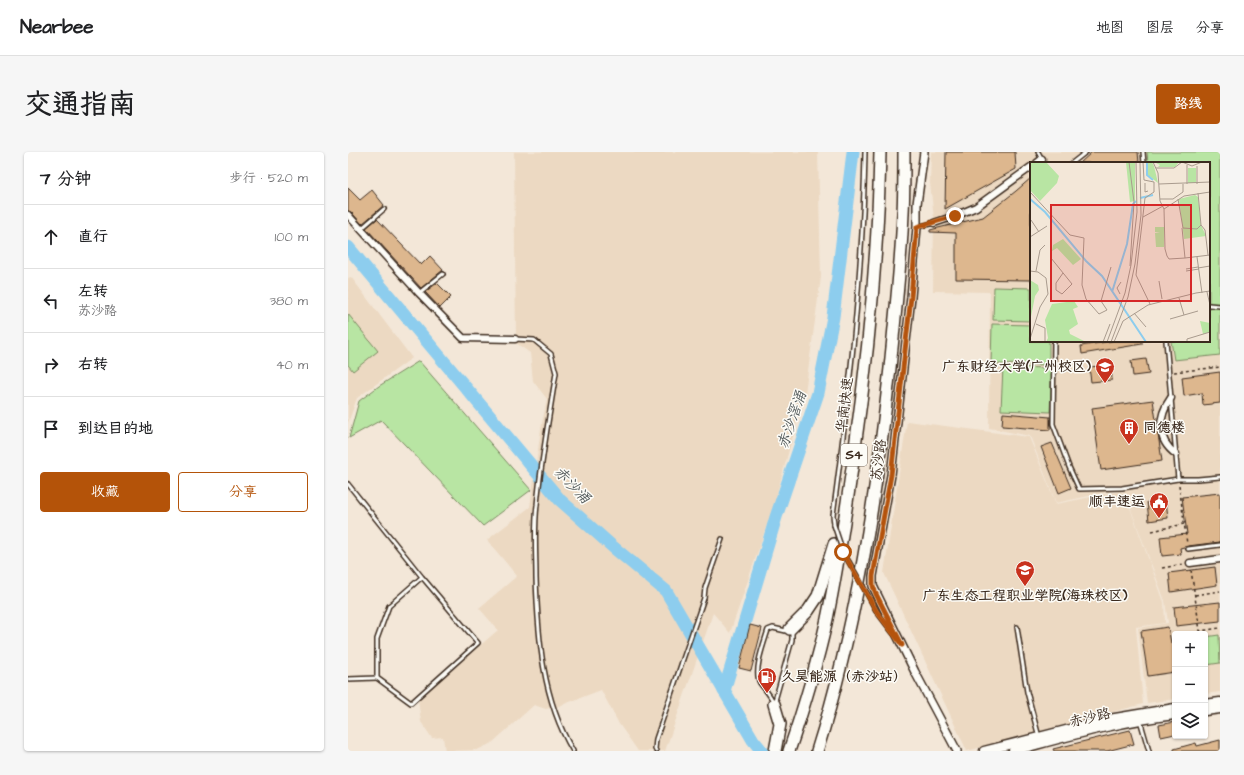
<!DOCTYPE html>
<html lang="zh">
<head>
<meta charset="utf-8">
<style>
	:root { --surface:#fff; --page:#f6f6f6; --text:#202124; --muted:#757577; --line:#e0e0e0; --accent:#b45309 }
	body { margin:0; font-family:"Architects Daughter","LXGW WenKai TC",sans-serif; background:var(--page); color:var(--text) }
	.controls { position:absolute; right:12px; bottom:12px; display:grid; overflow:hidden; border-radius:4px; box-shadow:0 1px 3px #0004 }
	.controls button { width:36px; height:36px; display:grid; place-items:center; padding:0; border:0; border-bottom:1px solid var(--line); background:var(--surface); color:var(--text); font:20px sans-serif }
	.stop { position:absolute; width:12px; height:12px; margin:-9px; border:3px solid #b45309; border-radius:50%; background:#fff }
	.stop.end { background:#b45309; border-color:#fff; box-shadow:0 1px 4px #0008 }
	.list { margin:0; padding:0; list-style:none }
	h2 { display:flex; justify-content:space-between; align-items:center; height:52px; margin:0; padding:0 16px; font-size:17px }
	h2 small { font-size:13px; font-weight:400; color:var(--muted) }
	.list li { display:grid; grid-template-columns:26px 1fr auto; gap:12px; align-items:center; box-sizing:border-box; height:64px; padding:0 16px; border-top:1px solid var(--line) }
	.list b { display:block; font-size:15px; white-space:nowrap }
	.list p { margin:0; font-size:13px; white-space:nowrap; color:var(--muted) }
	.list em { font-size:13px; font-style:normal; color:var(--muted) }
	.actions { display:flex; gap:8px; padding:12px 16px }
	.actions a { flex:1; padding:9px 0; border:1px solid var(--accent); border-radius:4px; text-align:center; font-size:14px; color:var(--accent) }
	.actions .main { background:var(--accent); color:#fff }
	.icon { flex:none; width:22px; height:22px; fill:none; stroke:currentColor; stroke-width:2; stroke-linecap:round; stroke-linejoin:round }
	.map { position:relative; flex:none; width:872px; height:599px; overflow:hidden; border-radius:4px }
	header { display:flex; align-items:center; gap:24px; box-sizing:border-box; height:56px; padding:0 20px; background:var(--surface); border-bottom:1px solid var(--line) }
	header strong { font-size:19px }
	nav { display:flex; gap:22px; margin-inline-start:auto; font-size:14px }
	.intro { display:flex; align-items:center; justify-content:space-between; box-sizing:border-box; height:96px; padding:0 24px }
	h1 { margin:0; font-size:28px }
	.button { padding:10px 18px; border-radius:4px; background:var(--accent); color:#fff; font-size:14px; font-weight:700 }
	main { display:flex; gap:24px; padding:0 24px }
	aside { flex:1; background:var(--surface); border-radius:4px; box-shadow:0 1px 3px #0004 }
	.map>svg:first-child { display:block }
	.built { fill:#ecd9c2; fill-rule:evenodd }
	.green { fill:#b8e5a3; stroke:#7a8860 }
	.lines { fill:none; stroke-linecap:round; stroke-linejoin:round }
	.river { stroke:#8dcdee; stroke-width:13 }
	.building { fill:#ddb78e; stroke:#3b2a1e }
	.service-casing { stroke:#3b2a1e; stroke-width:6 }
	.minor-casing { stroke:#3b2a1e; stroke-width:9 }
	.tertiary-casing { stroke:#3b2a1e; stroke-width:10 }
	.secondary-casing { stroke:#3b2a1e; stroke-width:11 }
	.motorway-casing { stroke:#3b2a1e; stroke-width:14 }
	.path { stroke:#3b2a1e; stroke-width:1.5; stroke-dasharray:3 3; stroke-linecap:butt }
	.service { stroke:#fdfcf7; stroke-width:3 }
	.minor { stroke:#fdfcf7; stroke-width:6 }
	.tertiary { stroke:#fdfcf7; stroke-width:7 }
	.secondary { stroke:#fdfcf7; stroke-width:8 }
	.motorway { stroke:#fdfcf7; stroke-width:11 }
	.service-bridge-casing { stroke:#3b2a1e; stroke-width:6; stroke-linecap:butt }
	.service-bridge { stroke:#fdfcf7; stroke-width:3 }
	.route { stroke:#b45309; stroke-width:5 }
	.labels { text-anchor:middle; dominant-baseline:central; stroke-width:3; stroke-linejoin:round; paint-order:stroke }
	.shield { fill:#fdfcf7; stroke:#75695f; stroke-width:1 }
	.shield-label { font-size:13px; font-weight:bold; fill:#3b2a1e }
	.poi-label { font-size:14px; font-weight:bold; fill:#3b2a1e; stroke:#fdfcf7; text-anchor:end }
	.street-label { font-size:14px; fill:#3b2a1e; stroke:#fdfcf7 }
	.water-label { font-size:15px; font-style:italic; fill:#545b5c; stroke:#fdfcf7 }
	.inset-river { fill:none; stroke:#8dcdee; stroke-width:2 }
	.inset-road { fill:none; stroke:#a99b8e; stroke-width:1 }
	.view { fill:#d62828; fill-opacity:0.15; stroke:#d62828; stroke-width:2 }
	.inset-edge { fill:none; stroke:#3b2a1e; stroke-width:2 }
</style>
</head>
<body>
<header>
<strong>Nearbee</strong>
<nav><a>地图</a><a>图层</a><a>分享</a></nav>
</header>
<div class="intro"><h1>交通指南</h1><a class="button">路线</a></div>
<main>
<aside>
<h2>7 分钟<small>步行 · 520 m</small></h2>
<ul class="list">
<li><svg class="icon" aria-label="ahead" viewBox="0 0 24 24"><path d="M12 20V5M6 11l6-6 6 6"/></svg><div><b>直行</b></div><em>100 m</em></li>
<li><svg class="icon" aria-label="left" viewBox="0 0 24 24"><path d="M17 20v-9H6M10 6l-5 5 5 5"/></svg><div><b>左转</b><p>苏沙路</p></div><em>380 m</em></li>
<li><svg class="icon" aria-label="right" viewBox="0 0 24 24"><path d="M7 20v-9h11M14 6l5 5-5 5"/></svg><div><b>右转</b></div><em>40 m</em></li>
<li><svg class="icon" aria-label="arrive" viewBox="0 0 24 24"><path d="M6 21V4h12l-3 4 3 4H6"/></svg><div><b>到达目的地</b></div></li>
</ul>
<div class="actions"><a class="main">收藏</a><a>分享</a></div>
</aside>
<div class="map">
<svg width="872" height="599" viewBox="0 0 872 599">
	<rect width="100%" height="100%" fill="#f3e7d8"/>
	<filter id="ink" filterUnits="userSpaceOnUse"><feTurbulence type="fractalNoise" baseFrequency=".025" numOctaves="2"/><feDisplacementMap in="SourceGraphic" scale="8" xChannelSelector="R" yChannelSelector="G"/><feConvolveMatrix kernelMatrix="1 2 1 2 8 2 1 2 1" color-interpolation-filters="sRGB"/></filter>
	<g filter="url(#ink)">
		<!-- built -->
		<g class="built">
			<path d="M166,0H470L473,125L457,241L426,352L382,481L365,461L317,599H290L271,572L253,538L211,554L198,557L186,553L144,591L129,598L97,599L95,585L84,586L73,570L70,547L150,478L131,456L169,424L139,388L182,355L193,277L199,247L185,229L182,201L168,191Z"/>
			<path d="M583,0H872V540L857,542V482H827V547L799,551L790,476L820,471L817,449L781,352L774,337L708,351L682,284L641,276L642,140L585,139L586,66L582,31ZM683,11H861V189H683Z"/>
			<path d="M3,125L64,206L9,246L0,271V126Z"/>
			<path d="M559,269L681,285L708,352L773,339L781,353L816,450L817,471L788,475L795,552L619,599L536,421Z"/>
		</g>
		<!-- green -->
		<g class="green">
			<path d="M799,0H872V203L826,208L823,189H861V11H800Z"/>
			<path d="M646,135L683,136V169L645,168Z"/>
			<path d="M0,162L30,199L5,219L0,213Z"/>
			<path d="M644,172L683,173V189H701V213L643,212Z"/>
			<path d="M71,209L183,338L135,374L33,268L1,286L11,249L31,234Z"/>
			<path d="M655,215L704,216L702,260L653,258Z"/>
			<path d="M871,483L872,511L858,513L857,485Z"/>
		</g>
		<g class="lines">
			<!-- river -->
			<g class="river">
				<path d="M0,95L212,348L265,395L318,439L405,588L414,599"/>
				<path d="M376,539L428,365L470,241L485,165L505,0"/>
			</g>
		</g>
		<!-- building -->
		<g class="building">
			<path d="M598,0H667L668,17L597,57Z"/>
			<path d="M744,0H790L791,11H732Z"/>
			<path d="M683,26V128L608,127V81L582,80V78L635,65L668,39Z"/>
			<path d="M0,36L12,48L24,38L36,53L14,72L3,60L0,59Z"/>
			<path d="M29,67L73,113L82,104L95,118L73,136L18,76Z"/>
			<path d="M89,131L103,145L92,156L77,140Z"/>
			<path d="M765,189H794V192L734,202L733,194Z"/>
			<path d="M798,207L801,222L785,224L783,209Z"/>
			<path d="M763,213L764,228L743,230L741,215Z"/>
			<path d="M872,220V251L855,253L854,241L836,244L834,225Z"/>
			<path d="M805,248L814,309L753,318L744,256Z"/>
			<path d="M655,261L702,265V278L654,274Z"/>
			<path d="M704,291L723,336L711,341L693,295Z"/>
			<path d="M872,341V390L840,394L832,396L833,402L814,404L812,385L839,382L834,345Z"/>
			<path d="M818,348L820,366L801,369L799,350Z"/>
			<path d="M867,415L869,433L823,440L821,421Z"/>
			<path d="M872,450V469L828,474L826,455Z"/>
			<path d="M402,473L414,476L403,519L391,516Z"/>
			<path d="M820,475L823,491H827V520L800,524L793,479Z"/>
			<path d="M827,570V582L813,585L811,573Z"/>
			<path d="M782,578L786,592L759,599H706L705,597Z"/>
			<path d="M872,588V599H826V597L848,591L849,594Z"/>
		</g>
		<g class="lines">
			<!-- service casing -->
			<g class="service-casing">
				<g id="service">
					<path d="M690,0L696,11"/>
					<path d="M795,0L796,11"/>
					<path d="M724,11L738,0"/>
					<path d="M569,75L586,71"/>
					<path d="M13,77L36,57"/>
					<path d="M71,141L95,122"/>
					<path d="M861,153L872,154"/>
					<path d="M167,187L186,188L203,202L208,221C201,265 193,309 189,353C186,377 188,402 188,426C190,485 194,547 225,599"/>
					<path d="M706,189L705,272L721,315L731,337L774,336L830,327"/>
					<path d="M818,189L830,327H850L872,325"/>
					<path d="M0,332L74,425L130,491L63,551L29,526V487L41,454L74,425"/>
					<path d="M486,373L485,363C501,243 515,121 517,0"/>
					<path d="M840,397L872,393"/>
					<path d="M495,400L501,410"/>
					<path d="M521,445L529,460L545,481"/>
					<path d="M356,446L357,436L374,387"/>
					<path d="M669,475L679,540L691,585"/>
					<path d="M425,476L438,479L442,477L444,481V488L426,552C423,543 417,538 412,531C405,519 416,491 420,478Z"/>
					<path d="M0,527L29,526"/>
					<path d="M792,568L801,599"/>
					<path d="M308,599L307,597L308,587L334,510"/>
				</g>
			</g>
			<!-- minor casing -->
			<g class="minor-casing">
				<g id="minor">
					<path d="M689,11L694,7"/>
					<path d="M0,63L71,141L115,186L167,187"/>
					<path d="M586,71L607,64L628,55L683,15"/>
					<path d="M823,246C810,264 808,288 828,302"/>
					<path d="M842,411L872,407"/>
				</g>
			</g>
			<!-- tertiary casing -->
			<g class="tertiary-casing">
				<path id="tertiary" d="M576,0L569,52V75L563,145L543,323L525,424V434L567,520L609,599"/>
			</g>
			<!-- secondary casing -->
			<g class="secondary-casing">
				<g id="secondary">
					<path d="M857,552L872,550"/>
					<path d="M857,559L872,557"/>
					<path d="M636,599L761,567L827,556"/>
					<path d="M665,599C718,585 772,569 827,563"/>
				</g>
			</g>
			<!-- motorway casing -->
			<g class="motorway-casing">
				<g id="motorway">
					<path d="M442,477L460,459L470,444L486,392"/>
					<path d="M426,552L432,572L427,599"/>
					<path d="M441,599C456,555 469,512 479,467C491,410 499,352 507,295C521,197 530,99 532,0"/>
					<path d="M469,599C508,475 528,345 542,216C547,164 553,113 555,61C556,41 556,20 556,0"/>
				</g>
			</g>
			<!-- path -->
			<g class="path">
				<path d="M826,220L872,215"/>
				<path d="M831,333L839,392"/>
				<path d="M804,379L836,372"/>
				<path d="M814,416L836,412"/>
				<path d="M843,418L852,479L872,476"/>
				<path d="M847,443L872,439"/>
			</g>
			<!-- service -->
			<use href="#service" class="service"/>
			<!-- minor -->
			<use href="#minor" class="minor"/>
			<!-- tertiary -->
			<use href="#tertiary" class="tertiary"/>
			<!-- secondary -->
			<use href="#secondary" class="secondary"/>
			<!-- motorway -->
			<use href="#motorway" class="motorway"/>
			<!-- service-bridge casing -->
			<g class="service-bridge-casing">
				<g id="service-bridge">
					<path d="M486,373L495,400"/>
					<path d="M501,410L521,445"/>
					<path d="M334,510L356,446"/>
				</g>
			</g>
			<!-- service-bridge -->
			<use href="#service-bridge" class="service-bridge"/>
		</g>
	</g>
	<g class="lines" filter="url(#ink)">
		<!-- route -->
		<path class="route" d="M495,400L529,460L554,493L528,442L525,434V424L543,323L563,145L569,75L607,64"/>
	</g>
	<!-- icons -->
	<defs>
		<g id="university-pin" transform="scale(1)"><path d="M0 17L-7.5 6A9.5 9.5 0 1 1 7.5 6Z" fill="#c8321e" stroke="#fdfcf7"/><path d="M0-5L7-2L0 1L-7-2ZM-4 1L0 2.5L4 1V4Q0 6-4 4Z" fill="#fff"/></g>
		<g id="building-pin" transform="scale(1)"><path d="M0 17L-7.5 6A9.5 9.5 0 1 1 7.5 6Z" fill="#c8321e" stroke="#fdfcf7"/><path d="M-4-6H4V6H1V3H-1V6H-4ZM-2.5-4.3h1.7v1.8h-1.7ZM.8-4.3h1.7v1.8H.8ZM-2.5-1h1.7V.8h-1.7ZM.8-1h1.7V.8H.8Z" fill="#fff"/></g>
		<g id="civic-pin" transform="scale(1)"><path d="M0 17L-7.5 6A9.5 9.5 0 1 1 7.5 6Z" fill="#c8321e" stroke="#fdfcf7"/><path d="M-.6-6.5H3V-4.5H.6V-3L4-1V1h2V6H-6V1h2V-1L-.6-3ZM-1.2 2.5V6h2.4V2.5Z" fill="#fff"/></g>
		<g id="fuel-pin" transform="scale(1)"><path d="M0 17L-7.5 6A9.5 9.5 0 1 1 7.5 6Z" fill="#c8321e" stroke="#fdfcf7"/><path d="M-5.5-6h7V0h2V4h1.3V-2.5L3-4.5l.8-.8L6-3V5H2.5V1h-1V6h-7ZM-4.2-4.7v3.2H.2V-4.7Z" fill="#fff"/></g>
	</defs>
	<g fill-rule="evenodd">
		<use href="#university-pin" x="757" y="215"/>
		<use href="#building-pin" x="781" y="276"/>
		<use href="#civic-pin" x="811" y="350"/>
		<use href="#university-pin" x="677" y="418"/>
		<use href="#fuel-pin" x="419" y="525"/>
	</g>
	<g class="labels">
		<!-- shield labels -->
		<rect class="shield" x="493" y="292" width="26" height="22" rx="3"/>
		<g class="shield-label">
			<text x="506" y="303">S4</text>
		</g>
		<!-- poi labels -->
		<g class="poi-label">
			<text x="743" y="215">广东财经大学(广州校区)</text>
			<text x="795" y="276" text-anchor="start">同德楼</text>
			<text x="797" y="350">顺丰速运</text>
			<text x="677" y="444" text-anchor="middle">广东生态工程职业学院(海珠校区)</text>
			<text x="433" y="525" text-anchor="start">久昊能源（赤沙站）</text>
		</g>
		<!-- street labels -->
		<g class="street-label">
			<text transform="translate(497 253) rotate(-83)">华南快速</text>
			<text transform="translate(531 308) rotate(-83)">苏沙路</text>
			<text transform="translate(742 566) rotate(-13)">赤沙路</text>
		</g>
		<!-- water labels -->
		<g class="water-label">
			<text transform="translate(444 268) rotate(-71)">赤沙滘涌</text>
			<text transform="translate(224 333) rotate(46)">赤沙涌</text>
		</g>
	</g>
	<!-- overview -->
	<g transform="translate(682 10)">
		<rect width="180" height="180" fill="#f3e7d8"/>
		<path d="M0,0H16L29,14L27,21L10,39L0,28ZM96,0H105V39L100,40ZM118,0H122L124,4L128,21L118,13ZM124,0H149L145,5H128L130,3ZM158,6H166V21H158ZM165,33L168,35L171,63L176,74L154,77L149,37ZM125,65H134V85H126L125,71H130L125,70ZM33,77L51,97L43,103L27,86L22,89L23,83ZM0,118L8,123L9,128L5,134L0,160ZM44,139L48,145L43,147L48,162L39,168L40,172L56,180H16L18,176L15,158L22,142ZM170,159L180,161V170L173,172Z" fill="#b8e5a3"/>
		<path class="inset-river" d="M117,0V13L123,18M110,36L123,33M0,37L15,50L56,99L72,114L116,180M82,130L97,82L103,42L106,39"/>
		<path class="inset-road" d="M99,0L104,40L100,104M113,0L114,18L124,20V30L115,36L106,113L120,142M123,0L128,11L130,39L134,47L154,34L180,30V33M152,0L162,4L172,0M157,3V22M167,4V22M126,6H144L152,0M115,21V30L118,29M129,22L180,20M0,30L40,73L54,76L52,123L56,137L69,152L77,148L71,139L81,105M130,37H143L153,30V22M148,37L153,66L167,67L171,63L168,31M134,47L135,87L137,94L139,97L155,96M113,55L133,44M1,58L9,70M171,63L175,68L178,93M152,66L155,96L180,93M0,75L17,64M167,95L172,131M21,96L42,122L32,132L26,128V121L33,111M168,106L180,104M156,107L168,105M0,109L8,110L16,116L18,132L10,145L0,177M6,109L10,88L15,83M156,109L169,107M129,119L132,137M177,130L180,143M166,131L180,129M90,132L87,126L91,120M149,136L154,153M104,151L116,165M140,157L168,149M6,162L15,166V180M73,180L80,162M77,180L95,131L101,103L107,50L106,0M81,180L98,135L105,102L111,53L110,0M84,180L93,159L118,143L166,131M157,180V177L180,170"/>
		<path class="view" d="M21,43H161V139H21Z"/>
		<rect width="180" height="180" class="inset-edge"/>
	</g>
</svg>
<div class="controls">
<button>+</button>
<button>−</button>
<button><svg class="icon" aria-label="layers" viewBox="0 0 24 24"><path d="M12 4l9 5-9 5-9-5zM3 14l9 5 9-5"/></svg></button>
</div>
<div class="stop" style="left:495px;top:400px"></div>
<div class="stop end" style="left:607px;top:64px"></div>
</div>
</main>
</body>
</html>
